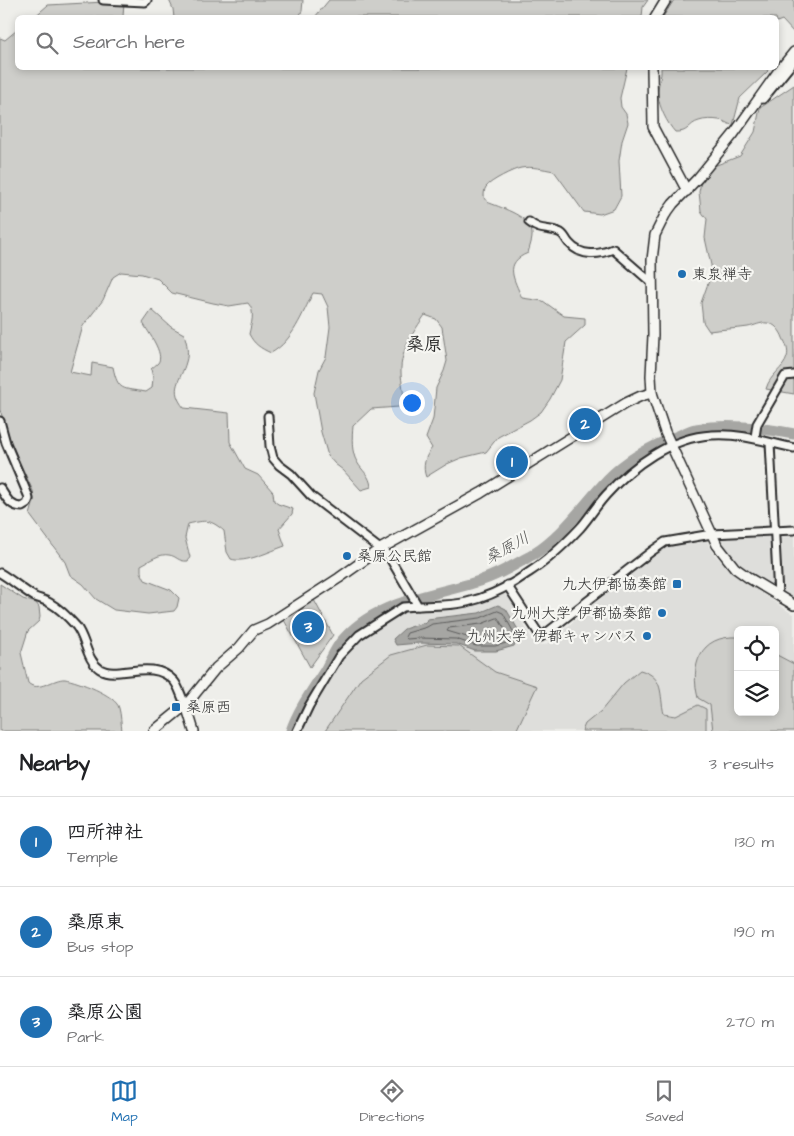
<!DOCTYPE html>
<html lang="en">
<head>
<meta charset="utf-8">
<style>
	:root { --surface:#fff; --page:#f6f6f6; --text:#202124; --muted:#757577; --line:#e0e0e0; --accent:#1f6fb2 }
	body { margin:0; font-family:"Architects Daughter","Klee One",sans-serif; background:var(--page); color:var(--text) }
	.controls { position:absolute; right:15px; bottom:15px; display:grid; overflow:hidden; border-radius:8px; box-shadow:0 2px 8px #0003 }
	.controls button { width:45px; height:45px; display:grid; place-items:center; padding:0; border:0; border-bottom:1px solid var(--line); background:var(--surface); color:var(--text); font:25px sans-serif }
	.you { position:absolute; left:411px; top:402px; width:18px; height:18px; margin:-12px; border:4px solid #fff; border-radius:50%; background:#1a73e8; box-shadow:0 0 0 8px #1a73e833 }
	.badge { display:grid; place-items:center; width:32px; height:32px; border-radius:50%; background:var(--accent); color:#fff; font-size:16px; font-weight:700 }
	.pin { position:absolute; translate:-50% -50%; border:2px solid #fff; box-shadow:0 1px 5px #0006 }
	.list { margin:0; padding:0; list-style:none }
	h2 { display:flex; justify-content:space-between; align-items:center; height:65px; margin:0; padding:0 20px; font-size:21px }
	h2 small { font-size:16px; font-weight:400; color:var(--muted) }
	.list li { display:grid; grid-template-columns:32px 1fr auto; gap:15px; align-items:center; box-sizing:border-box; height:90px; padding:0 20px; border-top:1px solid var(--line) }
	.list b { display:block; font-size:19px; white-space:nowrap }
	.list p { margin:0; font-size:16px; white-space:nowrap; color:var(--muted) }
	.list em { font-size:16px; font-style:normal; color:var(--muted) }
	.icon { flex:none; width:28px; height:28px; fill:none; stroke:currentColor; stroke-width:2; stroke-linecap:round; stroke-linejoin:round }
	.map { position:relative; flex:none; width:794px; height:731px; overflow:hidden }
	.search { position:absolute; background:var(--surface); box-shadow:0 2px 8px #0003; left:15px; right:15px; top:15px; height:55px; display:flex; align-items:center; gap:12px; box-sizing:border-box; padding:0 18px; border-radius:8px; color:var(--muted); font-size:19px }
	.sheet { height:335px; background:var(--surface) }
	nav { display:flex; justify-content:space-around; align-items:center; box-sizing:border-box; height:70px; border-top:1px solid var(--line); background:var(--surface); font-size:14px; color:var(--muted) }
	nav a { display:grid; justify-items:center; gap:2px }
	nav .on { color:var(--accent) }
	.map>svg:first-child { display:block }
	.built { fill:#dededb; fill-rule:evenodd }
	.green { fill:#cececa; stroke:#7c7c7a }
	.water { fill:#a6a6a3; stroke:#757573 }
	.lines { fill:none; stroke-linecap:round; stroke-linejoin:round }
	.shore { stroke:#5c5c5b; stroke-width:1 }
	.river { stroke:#a6a6a3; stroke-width:11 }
	.minor-casing { stroke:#2b2b2b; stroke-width:11 }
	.tertiary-casing { stroke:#2b2b2b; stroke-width:12 }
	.minor { stroke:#f6f6f2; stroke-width:7 }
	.tertiary { stroke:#f6f6f2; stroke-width:9 }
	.poi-dot { fill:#1f6fb2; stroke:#f6f6f2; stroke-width:2 }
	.labels { text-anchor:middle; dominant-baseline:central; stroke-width:4.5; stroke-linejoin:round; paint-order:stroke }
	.poi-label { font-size:15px; fill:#2b2b2b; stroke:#f6f6f2; text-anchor:start }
	.water-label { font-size:16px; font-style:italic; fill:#565655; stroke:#f6f6f2 }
	.quarter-label { font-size:18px; font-weight:bold; fill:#2b2b2b; stroke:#f6f6f2 }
</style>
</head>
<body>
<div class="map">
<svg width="794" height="731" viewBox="0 0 794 731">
	<rect width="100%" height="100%" fill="#eeeeea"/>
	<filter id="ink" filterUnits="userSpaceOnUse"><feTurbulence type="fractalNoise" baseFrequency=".02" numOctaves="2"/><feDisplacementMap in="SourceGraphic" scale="10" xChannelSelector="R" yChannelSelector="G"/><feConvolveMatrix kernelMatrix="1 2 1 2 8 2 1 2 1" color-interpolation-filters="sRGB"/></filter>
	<g filter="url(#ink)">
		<!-- built -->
		<g class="built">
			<path d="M794,536V601L749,573L731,557L718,538Z"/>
			<path d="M707,541L714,554L736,576L794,615V731H302L332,675L350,646L361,637L398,612L454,610L477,604L503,594L508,596L535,644L545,645L661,549L669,546ZM738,630H775V712H738Z"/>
		</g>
		<!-- green -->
		<g class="green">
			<path d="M169,0H303L302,11L299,17L174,18L173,9Z"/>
			<path d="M329,0H648L643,7L642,17H315Z"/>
			<path d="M674,0H794V33L782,20L777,22L776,18L663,17Z"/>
			<path d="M124,1L123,17L33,18L48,5Z"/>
			<path d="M17,30L18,68H627L620,98L621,107L626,114L628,123L622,141L619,161L621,196L614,209L600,214L584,212L554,171C543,169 532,166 521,168C514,169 490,181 486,187C484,190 484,194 484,198L487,202C499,207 527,215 531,229C534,237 530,245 528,253C503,263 514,279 522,298L543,301L564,316L585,318V325L566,342L560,380L550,399L541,412L530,420L498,437L486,452L461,458L447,464L426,477C422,467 425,456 432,448L426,438L433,419L436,388L444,371L447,361L442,327L436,319L425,315C414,331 400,351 401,372C401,382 405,393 403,404L399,407L371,409L353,426C352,437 351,452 357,462C362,471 370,475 371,487L361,490L343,470L335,464L328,456L321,432L314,393L319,370L326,357L330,327L328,307L322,294L313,293C302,314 293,341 271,353C260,348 254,344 249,334C251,324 256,312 248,303L229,306L213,303L172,293L158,279L142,274L121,272L113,277L103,300L83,326L70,372L91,376L92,363L113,367C118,392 123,388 146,392L152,388L153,378L151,369C153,367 156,365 158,363C165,354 148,332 143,323L152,310L171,327L184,334C187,343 189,353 186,362C181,381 168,388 184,408L229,413L230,442L245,469L258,475L273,492L274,501L278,504L293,509L292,514L279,529L285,546C270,551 245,564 231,559L227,552L224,531C210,519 206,520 188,524L185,538L190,557L188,561C178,562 177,556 169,555C160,553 149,561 141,565V572L145,580L171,590L179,598L177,607L174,611L148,614L114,610L96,599L83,584L70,575L65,562L30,515L34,501L33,491L13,448L0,410V38L5,40Z"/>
			<path d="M661,68H766L768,71L740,98L733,125C728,125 724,120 719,120C713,119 704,119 699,121C688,124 689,133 675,132C667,123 659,107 658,95C657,86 662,77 661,68Z"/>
			<path d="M794,85V394L766,389C770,374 784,369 787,357C789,351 786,344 783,338C781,332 775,323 767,323C761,322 754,326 748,327C736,329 722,329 709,331L703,322L702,312L701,303L711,275V265L705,238L707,219L701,211L700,201L699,192L701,182L706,173L714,166L740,156L755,132L760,108Z"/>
			<path d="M0,584L23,599L36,603L39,607L40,617L39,621L28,631L21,653L28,683C38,693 54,678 65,679C77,681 116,695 119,708C121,715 121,724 122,731H0Z"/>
			<path d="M314,600L333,635L310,667L284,620Z"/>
			<path d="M738,637V712H775V654L794,664V731H713L710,705L698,698C690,666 699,635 738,637Z"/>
			<path d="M427,645L459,646L495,672L537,686L516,731H325L361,678L391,655Z"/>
			<path d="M640,670C665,677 659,694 664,714L676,716L698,705L706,709V731H582L585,724L601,711L624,683Z"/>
		</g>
		<!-- water -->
		<path class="water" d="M498,605L506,609L520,633L514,646L496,651H475L456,644L419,643L396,645L393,639L404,629L426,622L427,619L479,613Z"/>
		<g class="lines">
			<!-- shore -->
			<g class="shore">
				<path d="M498,611L503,613L514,633L510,642L495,646H476L456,639L419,638L407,639L405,637L407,633L427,627L432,624L480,618Z"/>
				<path d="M498,618L507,633L505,637L494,640H477L447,631L449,628L481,624Z"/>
			</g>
			<!-- river -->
			<path class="river" d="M291,731C298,710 312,691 324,672C330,662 334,651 341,642C374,601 429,597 476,582C497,576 516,564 534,554C564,535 584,504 608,479C627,459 650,447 675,437C682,435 689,430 696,429C726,424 764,428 794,434"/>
			<!-- minor casing -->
			<g class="minor-casing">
				<g id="minor">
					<path d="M103,0L145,2L147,0"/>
					<path d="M763,99L794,61"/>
					<path d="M529,222C541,232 546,227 559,232C565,234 565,239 569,243C581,257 599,255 613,249L652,283"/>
					<path d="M268,416L270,446L273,458L279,465L291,474L311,496L388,555L418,606C434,605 451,606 467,602C488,597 510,586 528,573C547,561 565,544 580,528C589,518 596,506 606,495C632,466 671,437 712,435C742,433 766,442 794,448"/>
					<path d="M0,421L6,443L28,495L29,499L27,504L22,507C10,507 6,497 0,488"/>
					<path d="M755,437L757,424L785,376L794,375"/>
					<path d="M770,443L778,596"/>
					<path d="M0,573C12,580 23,590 35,597C40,599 45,600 50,603C59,608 68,617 76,626C86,638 86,660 100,669C118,680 152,657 174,681C180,688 181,698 186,705"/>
					<path d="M507,585L541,637L652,551L665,542L712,534L794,530"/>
					<path d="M297,731L309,706L339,656L359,635L403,607L418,606"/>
				</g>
			</g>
			<!-- tertiary casing -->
			<g class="tertiary-casing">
				<g id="tertiary">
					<path d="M655,18L666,0"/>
					<path d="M794,52L777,73L733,135L698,178L673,204L665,215L655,235L652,260L653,335L651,376L652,393L665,432L717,545L735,568L749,578L794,605"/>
					<path d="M652,68L653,127L687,191"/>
					<path d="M186,705L194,731"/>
					<path d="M154,731L186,705L216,668L239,648L254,630L268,624L339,578L380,549L481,493L626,403L641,396L652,393"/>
				</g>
			</g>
			<!-- minor -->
			<use href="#minor" class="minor"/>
			<!-- tertiary -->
			<use href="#tertiary" class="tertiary"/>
		</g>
	</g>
	<!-- markers -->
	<g class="poi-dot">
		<circle cx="682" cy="274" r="5"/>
		<circle cx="347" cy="556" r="5"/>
		<rect x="672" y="579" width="10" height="10" rx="2.5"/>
		<circle cx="662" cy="613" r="5"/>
		<circle cx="647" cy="636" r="5"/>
		<rect x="171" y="702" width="10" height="10" rx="2.5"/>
	</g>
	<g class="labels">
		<!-- poi labels -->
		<g class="poi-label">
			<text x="692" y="274">東泉禅寺</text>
			<text x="357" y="556">桑原公民館</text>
			<text x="667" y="584" text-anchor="end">九大伊都協奏館</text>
			<text x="652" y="613" text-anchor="end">九州大学 伊都協奏館</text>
			<text x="637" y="636" text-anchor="end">九州大学 伊都キャンパス</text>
			<text x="186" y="707">桑原西</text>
		</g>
		<!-- water labels -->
		<g class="water-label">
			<text transform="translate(507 548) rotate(-29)">桑原川</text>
		</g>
		<!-- quarter labels -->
		<g class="quarter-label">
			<text x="424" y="344">桑原</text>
		</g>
	</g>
</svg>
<div class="controls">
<button><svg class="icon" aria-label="locate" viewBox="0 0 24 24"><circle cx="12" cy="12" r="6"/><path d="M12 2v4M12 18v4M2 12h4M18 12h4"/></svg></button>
<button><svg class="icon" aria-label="layers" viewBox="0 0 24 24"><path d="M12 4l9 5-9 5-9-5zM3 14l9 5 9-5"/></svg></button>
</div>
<div class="you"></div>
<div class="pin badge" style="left:512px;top:462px">1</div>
<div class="pin badge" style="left:585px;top:424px">2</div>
<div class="pin badge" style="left:308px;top:627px">3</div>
<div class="search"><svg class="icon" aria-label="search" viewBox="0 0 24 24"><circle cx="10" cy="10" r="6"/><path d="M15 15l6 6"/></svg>Search here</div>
</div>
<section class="sheet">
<h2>Nearby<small>3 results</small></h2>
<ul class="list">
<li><span class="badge">1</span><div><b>四所神社</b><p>Temple</p></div><em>130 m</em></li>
<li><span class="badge">2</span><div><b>桑原東</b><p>Bus stop</p></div><em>190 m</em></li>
<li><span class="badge">3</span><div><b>桑原公園</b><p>Park</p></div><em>270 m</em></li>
</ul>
</section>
<nav>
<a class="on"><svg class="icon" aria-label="map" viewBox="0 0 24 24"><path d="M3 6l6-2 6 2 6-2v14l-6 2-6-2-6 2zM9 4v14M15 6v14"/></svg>Map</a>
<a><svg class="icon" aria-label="directions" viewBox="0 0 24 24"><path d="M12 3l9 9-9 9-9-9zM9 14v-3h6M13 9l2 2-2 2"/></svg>Directions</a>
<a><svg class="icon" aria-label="saved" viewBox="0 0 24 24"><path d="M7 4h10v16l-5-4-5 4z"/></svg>Saved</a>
</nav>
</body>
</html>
